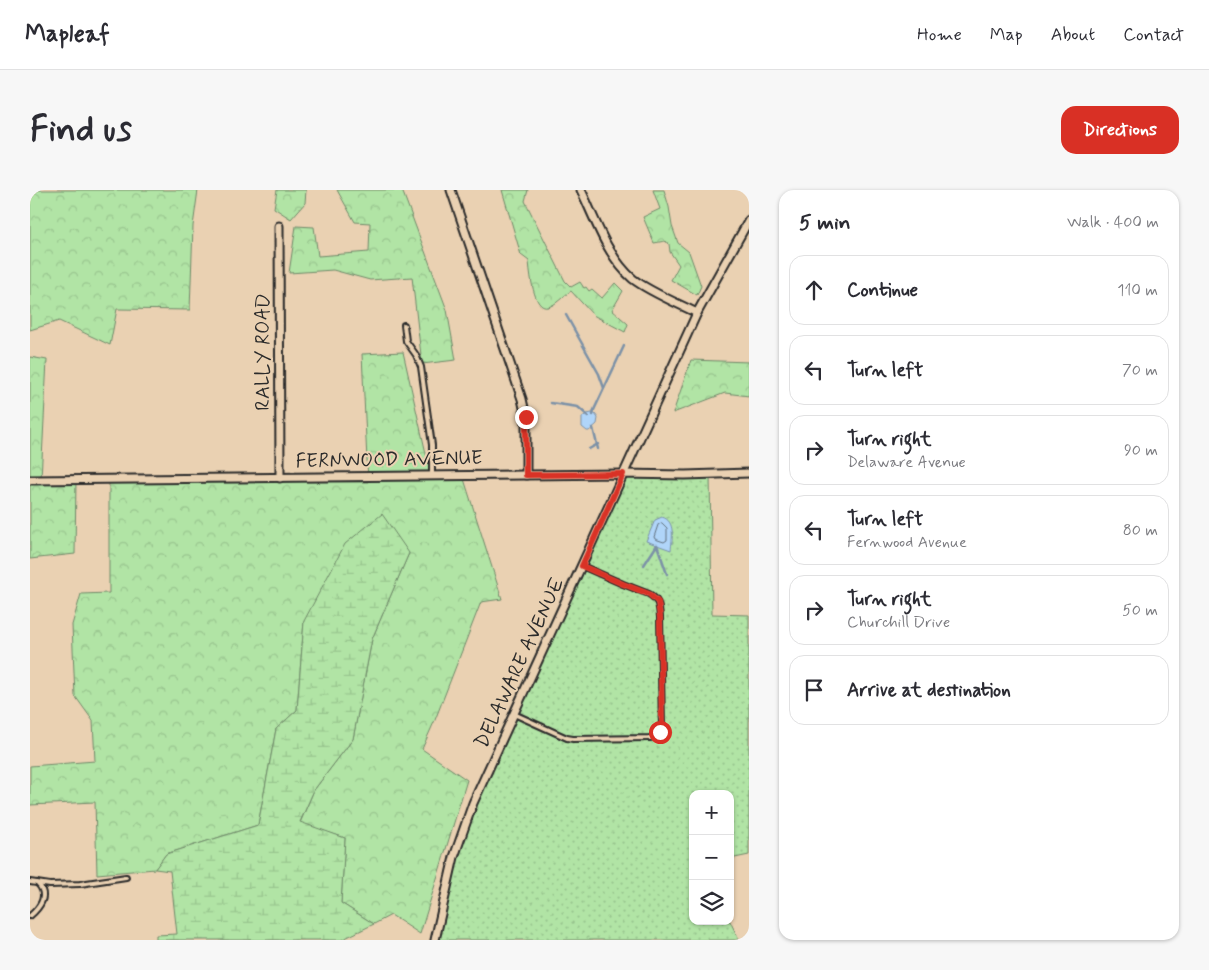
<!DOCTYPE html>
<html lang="en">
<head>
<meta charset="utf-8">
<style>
	:root { --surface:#fff; --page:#f7f7f7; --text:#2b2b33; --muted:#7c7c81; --line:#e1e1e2; --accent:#d93025 }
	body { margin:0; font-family:Mynerve,sans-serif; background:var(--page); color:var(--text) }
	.controls { position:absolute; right:15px; bottom:15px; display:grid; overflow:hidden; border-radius:10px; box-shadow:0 1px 4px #0004 }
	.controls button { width:45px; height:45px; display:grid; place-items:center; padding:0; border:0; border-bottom:1px solid var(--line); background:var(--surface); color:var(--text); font:25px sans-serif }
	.stop { position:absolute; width:15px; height:15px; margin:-11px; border:4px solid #d93025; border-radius:50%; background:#fff }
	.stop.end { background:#d93025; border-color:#fff; box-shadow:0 1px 5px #0008 }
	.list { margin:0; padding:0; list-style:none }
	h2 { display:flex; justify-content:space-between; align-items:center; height:65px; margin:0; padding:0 20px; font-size:21px }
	h2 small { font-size:16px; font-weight:400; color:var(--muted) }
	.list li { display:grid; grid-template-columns:32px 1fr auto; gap:15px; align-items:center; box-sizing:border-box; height:70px; margin:0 10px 10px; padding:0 10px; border:1px solid var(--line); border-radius:15px }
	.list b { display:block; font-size:19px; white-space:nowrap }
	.list p { margin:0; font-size:16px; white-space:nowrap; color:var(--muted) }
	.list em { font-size:16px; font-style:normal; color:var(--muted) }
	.icon { flex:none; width:28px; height:28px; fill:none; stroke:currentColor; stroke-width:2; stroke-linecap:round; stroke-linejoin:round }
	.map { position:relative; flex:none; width:719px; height:750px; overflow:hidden; border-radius:15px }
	header { display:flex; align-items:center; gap:30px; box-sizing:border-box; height:70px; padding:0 25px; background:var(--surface); border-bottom:1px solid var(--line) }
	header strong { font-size:24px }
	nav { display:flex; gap:28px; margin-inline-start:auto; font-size:18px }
	.intro { display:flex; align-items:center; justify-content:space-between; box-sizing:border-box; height:120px; padding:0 30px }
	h1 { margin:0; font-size:35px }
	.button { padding:12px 22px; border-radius:15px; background:var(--accent); color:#fff; font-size:18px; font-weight:700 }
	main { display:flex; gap:30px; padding:0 30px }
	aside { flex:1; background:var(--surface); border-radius:15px; box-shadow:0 1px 4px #0004 }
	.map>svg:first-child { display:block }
	.forest { fill:url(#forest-crowns); stroke:#6e8868 }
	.wetland { fill:url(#wetland-marsh); stroke:#6e8868 }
	.park { fill:url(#park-dots); stroke:#6e8868 }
	.water { fill:#b0d5f9; stroke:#7b91a7 }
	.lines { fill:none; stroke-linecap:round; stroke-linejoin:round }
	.shore { stroke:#606f7d; stroke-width:1 }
	.stream { stroke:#7b91a7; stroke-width:2.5 }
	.service-casing { stroke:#2b2b2b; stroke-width:8 }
	.minor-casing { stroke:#2b2b2b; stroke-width:11 }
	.service { stroke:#ead1b2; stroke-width:4 }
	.minor { stroke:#ead1b2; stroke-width:7 }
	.route { stroke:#d93025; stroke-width:6 }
	.labels { text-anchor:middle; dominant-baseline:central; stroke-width:4; stroke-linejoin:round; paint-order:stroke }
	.street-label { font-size:20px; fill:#2b2b2b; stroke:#ead1b2 }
</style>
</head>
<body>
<header>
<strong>Mapleaf</strong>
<nav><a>Home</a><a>Map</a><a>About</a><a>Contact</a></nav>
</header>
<div class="intro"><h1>Find us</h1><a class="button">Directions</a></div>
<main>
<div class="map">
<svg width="719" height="750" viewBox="0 0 719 750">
	<defs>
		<pattern id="forest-crowns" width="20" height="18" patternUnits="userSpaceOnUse" patternTransform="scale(1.25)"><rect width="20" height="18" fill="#b1e4a5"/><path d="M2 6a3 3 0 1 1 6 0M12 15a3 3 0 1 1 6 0" fill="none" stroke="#98c48e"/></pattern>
		<pattern id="wetland-marsh" width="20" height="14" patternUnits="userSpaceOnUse" patternTransform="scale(1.25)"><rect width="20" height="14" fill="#b1e4a5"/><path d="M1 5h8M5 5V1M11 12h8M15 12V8" fill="none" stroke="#98c48e"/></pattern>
		<pattern id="park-dots" width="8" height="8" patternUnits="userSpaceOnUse" patternTransform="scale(1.25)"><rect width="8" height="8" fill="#b1e4a5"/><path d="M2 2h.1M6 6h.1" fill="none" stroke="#98c48e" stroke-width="1.8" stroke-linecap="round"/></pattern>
	</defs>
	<rect width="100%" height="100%" fill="#ead1b2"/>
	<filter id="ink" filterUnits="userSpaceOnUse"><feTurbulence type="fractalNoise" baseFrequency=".02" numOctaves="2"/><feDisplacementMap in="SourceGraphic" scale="10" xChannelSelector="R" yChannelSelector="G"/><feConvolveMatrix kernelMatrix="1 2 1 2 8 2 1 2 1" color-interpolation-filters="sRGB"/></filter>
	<g filter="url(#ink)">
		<!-- forest -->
		<g class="forest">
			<path d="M0,0H168L163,36L160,120L87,119L80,155L29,131L0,140Z"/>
			<path d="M247,0H276L275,13L261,29L244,18Z"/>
			<path d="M307,0H372L417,120L426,170L392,174L382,87L340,90L303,80L259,83L266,36L284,37L288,66L339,62L340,33L325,32Z"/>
			<path d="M472,0H498L495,11L535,91L541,97L550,92L554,98L556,97L559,101L562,99L572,108L585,93L593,101L582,120L598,134L595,142L563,125L541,101C534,105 526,115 518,117C503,121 500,81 499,71L491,65Z"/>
			<path d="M623,0H634L639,17L642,36L648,53L659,62L670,93L671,96L667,105L641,90L649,75L640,62L639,54L635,51L624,53L613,27L630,19Z"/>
			<path d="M373,162L402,290L434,289L472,409L451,412L405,530L392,559L437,590L390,744L361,725L344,734L311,713L315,648L270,633L284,600L323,549L342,449L379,363L274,431L267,520L246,539L228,635L136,664L125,679L67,684L65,612L0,615V576L65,571L63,531L45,506L42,435L51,404L79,403V290L338,292L332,164Z"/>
			<path d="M0,167L17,170L11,289H46L45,364L0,369Z"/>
			<path d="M661,170L719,172V206L695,203L643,223Z"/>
		</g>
		<!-- wetland -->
		<path class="wetland" d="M352,324L379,363L342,449L323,549L284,600L270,632L315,648L311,713L344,734L311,750H126V745L147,744L140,681L125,679L136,664L228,635L246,539L267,520L274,431L315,354Z"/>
		<!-- park -->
		<path class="park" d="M593,284L680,285L682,424L719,425V665L700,669V604H663V731H700L709,750H406L428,653Z"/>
		<!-- water -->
		<g class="water">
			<path d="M562,223L565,224L568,228L567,234L559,241H557L552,237V227L557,224Z"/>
			<path d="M632,327C646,331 642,349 641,360L616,351L625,330Z"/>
		</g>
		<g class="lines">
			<!-- shore -->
			<path class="shore" d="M632,333L637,338V350L634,352L625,349L624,347L628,335Z"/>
			<!-- stream -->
			<g class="stream">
				<path d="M536,125L569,184L574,198"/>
				<path d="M521,213L548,217L558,226"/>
				<path d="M563,225L564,220L594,156"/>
				<path d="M563,238L568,259"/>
				<path d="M559,259L568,254"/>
				<path d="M627,355L637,384"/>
				<path d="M614,375L627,355"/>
			</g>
			<!-- service casing -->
			<g class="service-casing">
				<g id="service">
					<path d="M374,135L376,151L386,165L391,177L402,255V286"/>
					<path d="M484,524L537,548L543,549L620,548L627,545L632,538L630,427C629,416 629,410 619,404L593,394L552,376"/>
					<path d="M0,692L20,695L50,694L96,687"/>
					<path d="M0,726C7,720 16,710 12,700C11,697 9,695 7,693"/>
				</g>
			</g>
			<!-- minor casing -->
			<g class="minor-casing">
				<g id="minor">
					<path d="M421,0L492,209L496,227V285"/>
					<path d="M551,0C565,29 578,68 603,89C620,102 647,113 667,123"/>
					<path d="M249,36L250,288"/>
					<path d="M0,290L593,284L655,285L719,283"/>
					<path d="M405,750L424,667L443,613L667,123L719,30"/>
				</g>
			</g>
			<!-- service -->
			<use href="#service" class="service"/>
			<!-- minor -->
			<use href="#minor" class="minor"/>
		</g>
	</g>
	<g class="lines" filter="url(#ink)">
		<!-- route -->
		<path class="route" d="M496,227V285L593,284L552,376L593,394L619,404L628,412L630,427L632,538L630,542"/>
	</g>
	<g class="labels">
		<!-- street labels -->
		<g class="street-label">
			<text transform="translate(233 162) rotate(-90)">RALLY ROAD</text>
			<text transform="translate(359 270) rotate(-1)">FERNWOOD AVENUE</text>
			<text transform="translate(490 473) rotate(-65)">DELAWARE AVENUE</text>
		</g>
	</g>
</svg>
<div class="controls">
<button>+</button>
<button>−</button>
<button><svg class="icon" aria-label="layers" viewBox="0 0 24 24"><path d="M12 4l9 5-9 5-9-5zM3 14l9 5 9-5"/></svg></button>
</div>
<div class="stop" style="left:630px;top:542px"></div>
<div class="stop end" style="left:496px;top:227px"></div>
</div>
<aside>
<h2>5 min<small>Walk · 400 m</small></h2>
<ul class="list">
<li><svg class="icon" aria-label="ahead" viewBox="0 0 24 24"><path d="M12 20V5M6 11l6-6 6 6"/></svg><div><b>Continue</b></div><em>110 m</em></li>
<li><svg class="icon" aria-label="left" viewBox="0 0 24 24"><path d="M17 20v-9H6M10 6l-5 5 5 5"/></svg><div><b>Turn left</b></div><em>70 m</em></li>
<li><svg class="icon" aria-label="right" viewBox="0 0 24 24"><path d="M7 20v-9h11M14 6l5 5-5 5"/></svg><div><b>Turn right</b><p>Delaware Avenue</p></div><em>90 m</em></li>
<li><svg class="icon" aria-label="left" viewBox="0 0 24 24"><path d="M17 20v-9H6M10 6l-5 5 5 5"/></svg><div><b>Turn left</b><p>Fernwood Avenue</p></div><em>80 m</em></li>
<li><svg class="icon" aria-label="right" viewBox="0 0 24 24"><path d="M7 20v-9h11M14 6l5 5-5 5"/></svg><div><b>Turn right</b><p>Churchill Drive</p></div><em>50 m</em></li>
<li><svg class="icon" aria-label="arrive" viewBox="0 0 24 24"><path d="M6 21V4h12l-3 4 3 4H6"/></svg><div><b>Arrive at destination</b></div></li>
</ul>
</aside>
</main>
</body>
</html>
